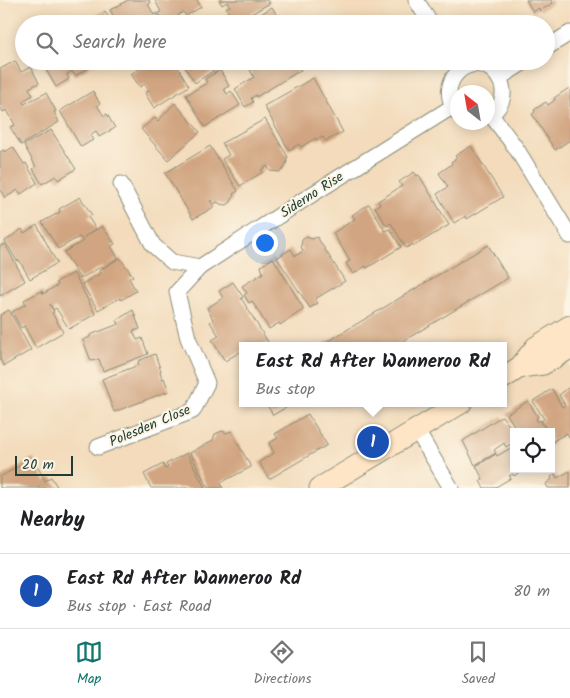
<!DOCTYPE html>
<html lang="en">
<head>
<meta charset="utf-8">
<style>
	:root { --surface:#fff; --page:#f6f6f6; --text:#202124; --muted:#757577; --line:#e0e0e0; --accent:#0f766e }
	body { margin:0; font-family:Kalam,sans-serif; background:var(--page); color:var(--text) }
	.controls { position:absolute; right:15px; bottom:15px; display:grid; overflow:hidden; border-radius:0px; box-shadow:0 2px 12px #0003 }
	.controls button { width:45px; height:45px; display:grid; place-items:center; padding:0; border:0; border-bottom:1px solid var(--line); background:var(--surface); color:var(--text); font:25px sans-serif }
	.compass { position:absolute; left:450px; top:85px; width:45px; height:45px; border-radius:50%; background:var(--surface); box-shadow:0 2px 12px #0003; rotate:329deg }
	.scale { position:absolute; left:15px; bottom:12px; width:58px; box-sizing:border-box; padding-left:5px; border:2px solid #1f3d34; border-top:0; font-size:14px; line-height:18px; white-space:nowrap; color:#1f3d34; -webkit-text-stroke:4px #fcf5e5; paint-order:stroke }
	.you { position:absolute; left:264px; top:242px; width:18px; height:18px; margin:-12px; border:4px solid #fff; border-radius:50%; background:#1a73e8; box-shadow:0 0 0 8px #1a73e833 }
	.badge { display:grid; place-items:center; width:32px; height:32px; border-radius:50%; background:var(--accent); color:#fff; font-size:16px; font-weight:700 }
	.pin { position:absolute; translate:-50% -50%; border:2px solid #fff; box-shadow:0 1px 5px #0006 }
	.popup { position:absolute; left:239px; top:342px; width:268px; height:65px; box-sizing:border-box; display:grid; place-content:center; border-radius:0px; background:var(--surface); filter:drop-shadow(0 1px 4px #0005); font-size:16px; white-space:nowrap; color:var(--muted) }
	.popup b { font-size:19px; color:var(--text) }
	.popup::after { content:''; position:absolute; left:50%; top:100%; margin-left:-10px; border:10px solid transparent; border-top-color:var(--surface) }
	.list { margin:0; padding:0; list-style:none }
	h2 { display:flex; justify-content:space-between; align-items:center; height:65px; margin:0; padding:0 20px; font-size:21px }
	h2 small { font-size:16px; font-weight:400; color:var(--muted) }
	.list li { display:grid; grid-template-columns:32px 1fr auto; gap:15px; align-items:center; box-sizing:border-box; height:75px; padding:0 20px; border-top:1px solid var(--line) }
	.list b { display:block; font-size:19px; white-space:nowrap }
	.list p { margin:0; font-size:16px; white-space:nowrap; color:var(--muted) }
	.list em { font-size:16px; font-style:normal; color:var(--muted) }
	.icon { flex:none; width:28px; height:28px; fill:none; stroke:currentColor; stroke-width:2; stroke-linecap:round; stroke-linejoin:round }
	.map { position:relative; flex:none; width:570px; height:488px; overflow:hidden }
	.search { position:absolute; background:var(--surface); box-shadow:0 2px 12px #0003; left:15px; right:15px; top:15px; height:55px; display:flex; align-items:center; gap:12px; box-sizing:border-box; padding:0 18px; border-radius:28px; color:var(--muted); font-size:19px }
	.sheet { height:140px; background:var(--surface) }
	nav { display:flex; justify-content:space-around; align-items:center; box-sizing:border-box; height:70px; border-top:1px solid var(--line); background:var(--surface); font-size:14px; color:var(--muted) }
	nav a { display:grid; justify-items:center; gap:2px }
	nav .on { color:var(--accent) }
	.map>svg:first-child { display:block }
	.building { fill:#d1a581 }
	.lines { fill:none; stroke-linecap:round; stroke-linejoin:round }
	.street-casing { stroke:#898c78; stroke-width:17 }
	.secondary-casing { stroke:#898c78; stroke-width:23 }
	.street { stroke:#fff; stroke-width:15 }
	.secondary { stroke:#fee5c5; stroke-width:21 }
	.labels { text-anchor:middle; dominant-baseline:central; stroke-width:4; stroke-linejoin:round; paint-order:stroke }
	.street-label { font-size:14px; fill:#1f3d34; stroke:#fcf5e5 }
</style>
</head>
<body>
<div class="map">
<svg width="570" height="488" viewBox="0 0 570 488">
	<rect width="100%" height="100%" fill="#fcf5e5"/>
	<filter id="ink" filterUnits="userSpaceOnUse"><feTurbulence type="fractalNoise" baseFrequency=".02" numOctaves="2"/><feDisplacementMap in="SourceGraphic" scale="10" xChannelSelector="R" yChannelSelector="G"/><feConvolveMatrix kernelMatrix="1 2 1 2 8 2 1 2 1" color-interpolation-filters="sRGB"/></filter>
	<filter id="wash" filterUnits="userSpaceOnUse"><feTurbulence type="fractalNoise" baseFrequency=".0096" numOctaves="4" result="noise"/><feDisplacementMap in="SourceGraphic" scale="20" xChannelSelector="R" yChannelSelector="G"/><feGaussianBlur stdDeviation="1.12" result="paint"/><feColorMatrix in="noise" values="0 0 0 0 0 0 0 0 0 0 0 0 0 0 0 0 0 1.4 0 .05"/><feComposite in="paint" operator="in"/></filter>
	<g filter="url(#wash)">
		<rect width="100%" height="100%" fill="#f3dbbb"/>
		<g id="blocks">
			<!-- building -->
			<g class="building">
				<path d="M128,0H149L150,3L148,4L154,15L157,13L163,24H118L110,10Z"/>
				<path d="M155,0H197L201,7L186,16L183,12L178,15L181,19L172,24H165L159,13L161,12Z"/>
				<path d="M219,0H268L270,3L234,24L226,8L230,6L227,2L222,5Z"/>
				<path d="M526,0H551L553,3L540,11L539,8L533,12Z"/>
				<path d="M272,7L282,24H238L250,17L252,20Z"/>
				<path d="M105,11L112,24H82Z"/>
				<path d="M15,61L21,72L31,67L39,83L29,88L33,95L23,101L24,104L46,93L56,111L54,112L59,122L21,145L10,127L15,125L7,110L3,112L0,106V69Z"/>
				<path d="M41,61H87L90,67L75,76L72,71L67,74L69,79L56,87Z"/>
				<path d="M89,61H101L92,66Z"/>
				<path d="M158,61H173L171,63L172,64L175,62L189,86L154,108L145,93L149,91L145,84L140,87L131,74L147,64L150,68Z"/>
				<path d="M181,61H228L195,83Z"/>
				<path d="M263,61H295L301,70L256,97V95L251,98L253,102L245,107L235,89L254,77L250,70Z"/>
				<path d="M220,70L229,86L224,89L227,94L231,91L240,105L205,127L186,95L207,83L205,79Z"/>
				<path d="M313,78L343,132L326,141L323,137L317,140L316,138L301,147L299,144L289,150L264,106Z"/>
				<path d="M569,88L570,91V140L555,150L532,114L535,112L534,110L546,102L548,105L555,100L554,98Z"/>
				<path d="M93,91L100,104L97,105L104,116L107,114L115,128L99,137L96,131L90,135L93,140L81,147L60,111Z"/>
				<path d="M175,103L200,132L168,160L141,129L155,118L158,121Z"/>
				<path d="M265,119L288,157L286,159L287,161L284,169L279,172L270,171L267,166L261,170L263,172L240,186L222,159L229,155L222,143Z"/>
				<path d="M51,130L76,169L58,180L56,176L42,184L33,169L36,167L24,145Z"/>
				<path d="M210,146L238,191L233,194L234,195L231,202L227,205L220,204L218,202L214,204L211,200L210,201L214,207L193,219L165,173Z"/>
				<path d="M471,146L503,197L467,219L466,216L454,223L437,194L448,187L439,173L452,164L451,162L457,158L455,156Z"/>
				<path d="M13,147L24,164L26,163L37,183L21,194L18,190L5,198L0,189V152L4,150L5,152Z"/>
				<path d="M414,172L417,176L419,175L449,225L414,246L413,244L406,248L391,223L387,226L375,207L380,204L378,201L402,186L399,182Z"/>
				<path d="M80,197L92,215L88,217L96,229L84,237L102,226L115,244L111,246L118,258L103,268L102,266L80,279L64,252L83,241L81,238L79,237L58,249L42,222L60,212L59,209Z"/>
				<path d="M369,204L385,231L390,229L401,247L367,268L366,266L353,274L346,263L350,261L333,233L355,219L352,215Z"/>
				<path d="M37,225L57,263L30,279L19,260L17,261L5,241L22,229L24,233Z"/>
				<path d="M306,237L312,239L317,237L345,281L315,299L318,303L310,308L277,258L291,249L295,256L303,251L301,246L302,240Z"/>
				<path d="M5,244L25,281L0,296V246Z"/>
				<path d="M488,245L508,278L395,346H327L325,343Z"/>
				<path d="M120,258L133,276L129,278L136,291L121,300L120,298L98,310L82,284L101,273L99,270Z"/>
				<path d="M273,258L304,309L280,325L279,323L269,329L252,301L249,303L244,295L247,293L242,286L263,273L261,266Z"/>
				<path d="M74,273L95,314L69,329L56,308L53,310L50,304L54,312L52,313L63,332L36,348L24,326L21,328L12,312L26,304L24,300L42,291L43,294L58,285L56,282Z"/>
				<path d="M233,282L243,297L241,298L268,342L262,346H243V352H240L225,361L212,340L219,336L210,322L213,319L207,308L223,298L219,291Z"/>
				<path d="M9,310L31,350L4,366L0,359V315Z"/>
				<path d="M133,310L140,329L133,331L137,340L142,338L148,354L103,371L99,359L91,361L83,340L90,337V335L119,324L117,320Z"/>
				<path d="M155,354L161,371H160L162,379L164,378L169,391L114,412L102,379L139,365L138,361Z"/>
				<path d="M568,388H570V439L567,433L553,441L554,443L551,445V432H518L507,414L528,401L538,417L536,418L538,422L540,420L547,431L541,421L544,419L533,401L552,389L562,407L565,405L559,395Z"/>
				<path d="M266,403H294L273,415Z"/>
				<path d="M308,414L327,445L269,479L259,462L274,453L269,443L278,438L275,434Z"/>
				<path d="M502,416L514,432V442L506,447L504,443L494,450L496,453L475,465L463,441Z"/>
				<path d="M222,431L227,433L231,431L251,467L220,483L223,488H208L190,453L213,440L215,434Z"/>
				<path d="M514,446V469H524L514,476L513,474L509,476L511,478L494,488H484L480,481L483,479L476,466L496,454L497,456Z"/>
				<path d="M187,453L205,488H151L144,474L163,464L165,469L168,467L166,464Z"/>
				<path d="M33,458L45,481L51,477L58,488H0V477Z"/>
				<path d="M570,471V488H548L546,484L552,479L551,477L555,474L557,478Z"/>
			</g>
		</g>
	</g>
	<g filter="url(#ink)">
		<use href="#blocks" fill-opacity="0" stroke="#898c78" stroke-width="1"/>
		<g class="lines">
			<!-- street casing -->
			<g class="street-casing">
				<g id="street">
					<path d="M416,0L431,24"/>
					<path d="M546,48L570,33"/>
					<path d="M499,78L526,61"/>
					<path d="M458,113C432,84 470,48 495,73C500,79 504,87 503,95C502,104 496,112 488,116"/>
					<path d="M491,115L516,148L570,236"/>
					<path d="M121,184L153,245L172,262L200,267L311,195L452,107"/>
					<path d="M417,431L451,488"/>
					<path d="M98,447L193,411L207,383L188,338L177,292L200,267"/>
				</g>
			</g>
			<!-- secondary casing -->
			<g class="secondary-casing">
				<g id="secondary">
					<path d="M520,367L543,364L570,348"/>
					<path d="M503,378L520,367L536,347L570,326"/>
					<path d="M320,488L461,403"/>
				</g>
			</g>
			<!-- street -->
			<use href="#street" class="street"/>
			<!-- secondary -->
			<use href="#secondary" class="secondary"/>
		</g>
	</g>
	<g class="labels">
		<!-- street labels -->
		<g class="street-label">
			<text transform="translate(312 195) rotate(-33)">Siderno Rise</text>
			<text transform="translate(150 426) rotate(-23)">Polesden Close</text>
		</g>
	</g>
</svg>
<div class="controls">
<button><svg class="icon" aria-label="locate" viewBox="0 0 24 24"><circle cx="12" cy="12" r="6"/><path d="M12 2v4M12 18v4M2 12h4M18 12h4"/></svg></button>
</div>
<svg class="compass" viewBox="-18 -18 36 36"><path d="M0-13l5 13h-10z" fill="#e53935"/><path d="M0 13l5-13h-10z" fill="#757577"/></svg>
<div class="scale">20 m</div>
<div class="you"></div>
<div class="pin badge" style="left:373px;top:442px;background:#1a4fb4">1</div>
<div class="popup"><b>East Rd After Wanneroo Rd</b>Bus stop</div>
<div class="search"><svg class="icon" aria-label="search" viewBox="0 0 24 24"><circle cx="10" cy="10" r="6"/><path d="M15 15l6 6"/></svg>Search here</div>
</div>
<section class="sheet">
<h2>Nearby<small></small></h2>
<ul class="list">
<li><span class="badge" style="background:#1a4fb4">1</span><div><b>East Rd After Wanneroo Rd</b><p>Bus stop · East Road</p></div><em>80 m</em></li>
</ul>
</section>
<nav>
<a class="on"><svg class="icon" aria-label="map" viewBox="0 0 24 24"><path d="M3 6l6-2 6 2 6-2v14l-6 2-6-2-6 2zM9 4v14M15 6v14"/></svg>Map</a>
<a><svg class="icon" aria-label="directions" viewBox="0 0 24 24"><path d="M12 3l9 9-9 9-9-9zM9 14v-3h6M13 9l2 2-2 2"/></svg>Directions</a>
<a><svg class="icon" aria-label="saved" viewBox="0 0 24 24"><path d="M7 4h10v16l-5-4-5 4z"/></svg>Saved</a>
</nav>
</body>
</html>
